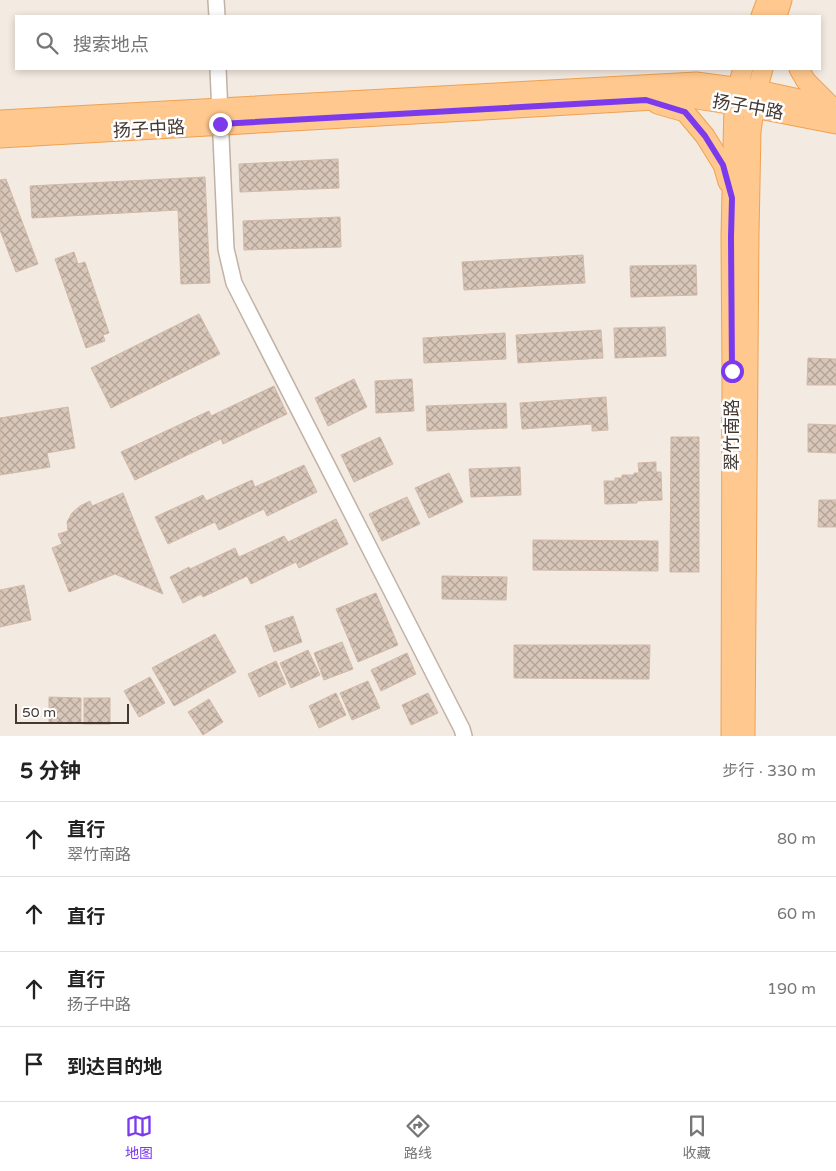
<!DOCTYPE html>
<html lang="zh">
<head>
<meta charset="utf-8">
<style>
	:root { --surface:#fff; --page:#f2f2f2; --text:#222; --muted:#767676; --line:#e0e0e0; --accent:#7c3aed }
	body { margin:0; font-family:"Varela Round","Noto Sans SC",sans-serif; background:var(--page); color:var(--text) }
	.scale { position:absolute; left:15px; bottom:12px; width:114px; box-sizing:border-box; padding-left:5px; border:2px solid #443932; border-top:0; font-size:14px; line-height:18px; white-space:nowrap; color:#443932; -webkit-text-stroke:4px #fff; paint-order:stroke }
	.stop { position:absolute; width:15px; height:15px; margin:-11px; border:4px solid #7c3aed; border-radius:50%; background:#fff }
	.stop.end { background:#7c3aed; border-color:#fff; box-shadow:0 1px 5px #0008 }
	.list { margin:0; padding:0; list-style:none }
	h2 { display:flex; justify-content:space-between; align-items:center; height:65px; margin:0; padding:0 20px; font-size:21px }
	h2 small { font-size:16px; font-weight:400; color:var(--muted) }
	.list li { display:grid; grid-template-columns:32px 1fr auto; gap:15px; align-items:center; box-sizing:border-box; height:75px; padding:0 20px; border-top:1px solid var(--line) }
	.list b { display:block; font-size:19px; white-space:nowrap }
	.list p { margin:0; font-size:16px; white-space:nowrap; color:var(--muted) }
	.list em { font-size:16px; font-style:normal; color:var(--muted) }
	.icon { flex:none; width:28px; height:28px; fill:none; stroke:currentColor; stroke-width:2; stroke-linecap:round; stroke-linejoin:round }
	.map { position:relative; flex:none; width:836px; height:736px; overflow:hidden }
	.search { position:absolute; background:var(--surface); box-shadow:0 2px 8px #0003; left:15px; right:15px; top:15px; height:55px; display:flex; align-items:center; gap:12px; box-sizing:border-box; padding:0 18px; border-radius:0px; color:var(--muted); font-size:19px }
	.sheet { height:365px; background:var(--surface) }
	nav { display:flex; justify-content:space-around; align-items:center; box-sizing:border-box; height:70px; border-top:1px solid var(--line); background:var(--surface); font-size:14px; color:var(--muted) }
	nav a { display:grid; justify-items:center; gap:2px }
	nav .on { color:var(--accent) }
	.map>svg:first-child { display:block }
	.building { fill:url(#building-cross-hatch); stroke:#d1b9a8 }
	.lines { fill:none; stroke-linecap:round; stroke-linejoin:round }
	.minor-casing { stroke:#c1b2a6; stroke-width:18 }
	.major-casing { stroke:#f0a152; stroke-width:21 }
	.minor { stroke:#fff; stroke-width:15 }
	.major { stroke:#ffc88e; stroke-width:19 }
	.route { stroke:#7c3aed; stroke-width:6 }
	.labels { text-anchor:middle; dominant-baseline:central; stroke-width:5; stroke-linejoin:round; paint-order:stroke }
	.street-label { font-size:18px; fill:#443932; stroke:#fff }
</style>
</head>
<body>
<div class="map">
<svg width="836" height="736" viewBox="0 0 836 736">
	<defs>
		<pattern id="building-cross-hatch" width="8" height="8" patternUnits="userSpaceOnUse" patternTransform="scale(1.25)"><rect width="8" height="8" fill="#d8c6b9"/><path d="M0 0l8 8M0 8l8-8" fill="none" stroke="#b1a297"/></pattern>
	</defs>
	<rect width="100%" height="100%" fill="#f3eae1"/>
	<!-- building -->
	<g class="building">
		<path d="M338,159L339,188L240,192L239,164Z"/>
		<path d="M205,177L210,283L181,284L178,210L32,218L30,186Z"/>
		<path d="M6,179L38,264L16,272L0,230V180Z"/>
		<path d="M340,217L341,247L244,250L243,221Z"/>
		<path d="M74,252L78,264L85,262L109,333L103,335L105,341L86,348L55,259Z"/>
		<path d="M583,255L585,283L464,290L462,262Z"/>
		<path d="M696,265L697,295L631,297L630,266Z"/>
		<path d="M199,314L220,354L111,408L91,368Z"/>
		<path d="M665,327L666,356L615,358L614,328Z"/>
		<path d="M601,330L603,358L518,363L516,335Z"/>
		<path d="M505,333L506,359L424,363L423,338Z"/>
		<path d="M808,358L836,359V385H807Z"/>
		<path d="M354,379L367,407L328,426L315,398Z"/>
		<path d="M412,379L414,411L376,413L375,381Z"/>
		<path d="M274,386L287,414L223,444L221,439L135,480L121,452L209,411L211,416Z"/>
		<path d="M606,397L608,430L592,431V424L522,429L520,403Z"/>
		<path d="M506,403L507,428L427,431L426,406Z"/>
		<path d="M68,407L75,448L47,453L50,467L0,475V418Z"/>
		<path d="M808,424L836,425V453L808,452Z"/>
		<path d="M380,437L393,464L354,482L341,455Z"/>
		<path d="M671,437H699V572H670Z"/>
		<path d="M656,462V472H661L662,500L637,501V503L605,504L604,481H615V478H622V475H634V473H639L638,463Z"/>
		<path d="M304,465L317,492L267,516L264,509L219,530L215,522L168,544L155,517L203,495L206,501L252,480L255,487Z"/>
		<path d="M520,467L521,495L471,497L469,469Z"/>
		<path d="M449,473L463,502L429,518L415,488Z"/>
		<path d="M123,493L163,594L115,574L69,592L52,548L62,544L58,534L68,531L67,522L72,513L80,506L90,501L92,506Z"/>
		<path d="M407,497L420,524L382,541L369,514Z"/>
		<path d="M819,500H836V527H818Z"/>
		<path d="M336,519L348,544L299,568L296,562L251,584L247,576L203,597L201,594L183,603L170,577L189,567L190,569L235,548L239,557L284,536L288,542Z"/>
		<path d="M533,540L658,541V571L533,570Z"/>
		<path d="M442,576L507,577L506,600L442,599Z"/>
		<path d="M24,585L31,620L0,627V590Z"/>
		<path d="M376,593L398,645L358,662L336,609Z"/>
		<path d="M293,616L302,642L274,652L265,626Z"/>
		<path d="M215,634L236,672L174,706L152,668Z"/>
		<path d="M342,642L353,669L324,680L314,653Z"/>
		<path d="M514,645H650L649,679L514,678Z"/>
		<path d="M308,650L320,675L291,688L280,663Z"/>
		<path d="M407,653L416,674L381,691L371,670Z"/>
		<path d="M276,661L286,684L259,697L248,674Z"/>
		<path d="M150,677L165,703L139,717L124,691Z"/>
		<path d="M368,681L380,708L352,720L340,693Z"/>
		<path d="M336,693L346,715L319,728L309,706Z"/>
		<path d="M428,693L438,713L411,725L402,705Z"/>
		<path d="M49,697L81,698V723H49Z"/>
		<rect x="84" y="698" width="26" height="26"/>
		<path d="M209,699L223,722L203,735L188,712Z"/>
	</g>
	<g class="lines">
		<!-- minor casing -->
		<g class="minor-casing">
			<g id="minor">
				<path d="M216,0L217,16"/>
				<path d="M218,69L226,249L234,283L462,729L464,736"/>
			</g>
		</g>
		<!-- major casing -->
		<g class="major-casing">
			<g id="major">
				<path d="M761,16L767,0"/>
				<path d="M777,16L782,0"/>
				<path d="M799,69L806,81L830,105"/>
				<path d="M657,104L685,112L705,136L723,165L728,182"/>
				<path d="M0,120L696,82L757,90L836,107"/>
				<path d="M0,138L690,98L754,108L836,124"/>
				<path d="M731,736L732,371L731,237L734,104L737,88L743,69"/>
				<path d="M745,736L749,234L751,131L757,90L763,69"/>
			</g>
		</g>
		<!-- minor -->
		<use href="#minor" class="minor"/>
		<!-- major -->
		<use href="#major" class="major"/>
	</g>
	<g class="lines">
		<!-- route -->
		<path class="route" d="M220,124L646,100L685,112L705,136L723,165L732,198L731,237L732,371"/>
	</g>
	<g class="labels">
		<!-- street labels -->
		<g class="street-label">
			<text transform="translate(748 107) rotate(10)">扬子中路</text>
			<text transform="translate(149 129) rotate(-3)">扬子中路</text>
			<text transform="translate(732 435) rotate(-90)">翠竹南路</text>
		</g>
	</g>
</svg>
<div class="scale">50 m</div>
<div class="stop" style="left:732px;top:371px"></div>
<div class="stop end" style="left:220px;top:124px"></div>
<div class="search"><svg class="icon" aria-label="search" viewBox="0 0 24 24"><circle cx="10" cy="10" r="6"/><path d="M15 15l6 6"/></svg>搜索地点</div>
</div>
<section class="sheet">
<h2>5 分钟<small>步行 · 330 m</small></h2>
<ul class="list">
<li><svg class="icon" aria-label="ahead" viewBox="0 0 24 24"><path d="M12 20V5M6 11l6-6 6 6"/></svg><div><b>直行</b><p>翠竹南路</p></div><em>80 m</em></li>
<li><svg class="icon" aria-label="ahead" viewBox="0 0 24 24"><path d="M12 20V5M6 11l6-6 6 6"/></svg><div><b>直行</b></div><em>60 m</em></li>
<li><svg class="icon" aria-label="ahead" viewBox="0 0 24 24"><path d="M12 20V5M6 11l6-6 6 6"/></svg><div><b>直行</b><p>扬子中路</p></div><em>190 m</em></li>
<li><svg class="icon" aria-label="arrive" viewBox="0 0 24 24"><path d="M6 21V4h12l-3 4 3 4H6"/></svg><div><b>到达目的地</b></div></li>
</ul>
</section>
<nav>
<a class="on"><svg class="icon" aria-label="map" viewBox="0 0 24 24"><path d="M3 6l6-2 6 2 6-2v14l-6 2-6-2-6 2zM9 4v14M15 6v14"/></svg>地图</a>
<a><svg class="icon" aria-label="directions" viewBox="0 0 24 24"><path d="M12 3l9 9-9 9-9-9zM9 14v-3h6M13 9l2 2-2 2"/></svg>路线</a>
<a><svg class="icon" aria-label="saved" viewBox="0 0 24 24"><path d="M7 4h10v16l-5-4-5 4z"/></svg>收藏</a>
</nav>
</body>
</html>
